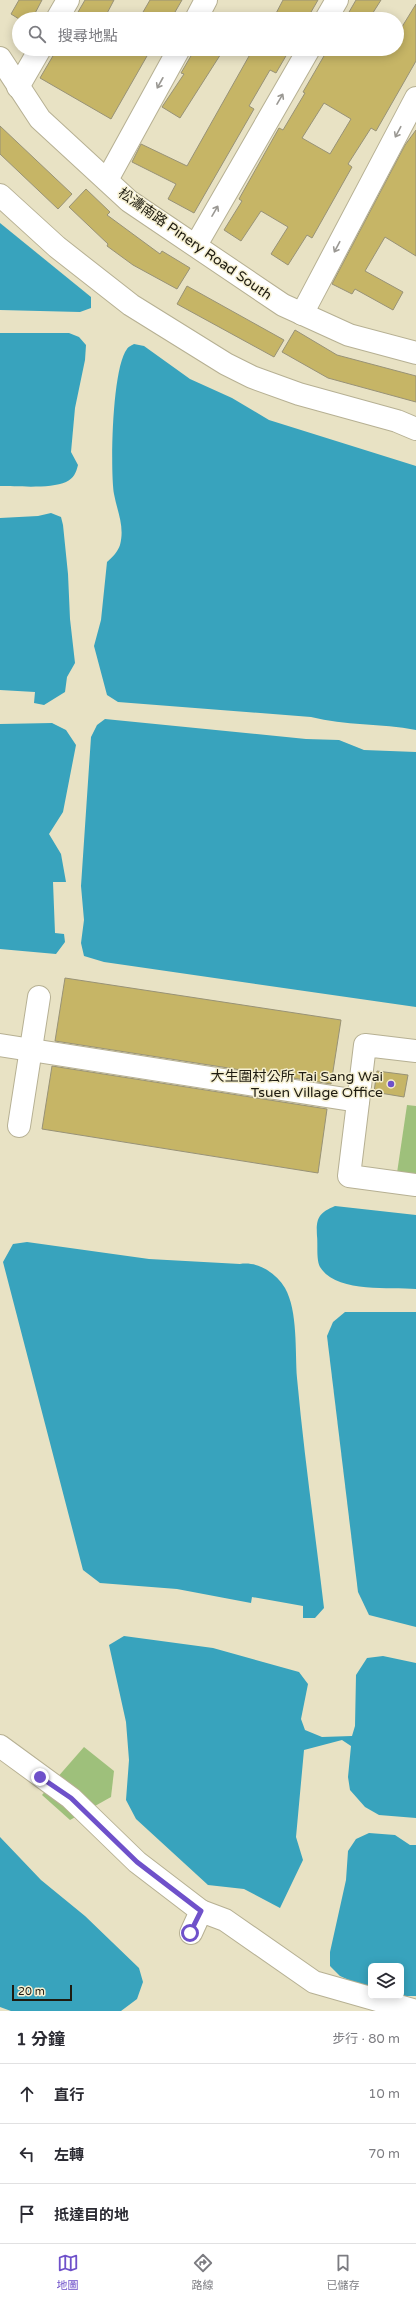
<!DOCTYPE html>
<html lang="zh-TW">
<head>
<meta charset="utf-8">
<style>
	:root { --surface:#fff; --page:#f7f7f7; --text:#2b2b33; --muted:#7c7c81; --line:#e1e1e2; --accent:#6f51ca }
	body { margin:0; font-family:"Varela Round","Noto Sans TC",sans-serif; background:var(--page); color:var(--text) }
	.controls { position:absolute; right:12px; bottom:12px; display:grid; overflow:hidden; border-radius:6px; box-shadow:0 2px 10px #0003 }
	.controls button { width:36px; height:36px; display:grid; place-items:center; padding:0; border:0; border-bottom:1px solid var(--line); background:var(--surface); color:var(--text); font:20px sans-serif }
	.scale { position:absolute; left:12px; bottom:10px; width:60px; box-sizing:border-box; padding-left:4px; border:2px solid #1e1b10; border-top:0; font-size:11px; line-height:14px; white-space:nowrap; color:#1e1b10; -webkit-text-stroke:3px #f5efd1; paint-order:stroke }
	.stop { position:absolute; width:12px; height:12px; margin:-9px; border:3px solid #6f51ca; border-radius:50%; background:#fff }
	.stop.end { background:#6f51ca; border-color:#fff; box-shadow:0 1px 4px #0008 }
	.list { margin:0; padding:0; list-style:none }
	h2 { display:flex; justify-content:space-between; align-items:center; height:52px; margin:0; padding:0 16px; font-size:17px }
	h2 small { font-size:13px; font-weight:400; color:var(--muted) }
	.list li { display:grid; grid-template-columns:26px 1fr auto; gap:12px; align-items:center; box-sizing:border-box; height:60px; padding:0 16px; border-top:1px solid var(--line) }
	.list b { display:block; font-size:15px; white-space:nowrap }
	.list em { font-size:13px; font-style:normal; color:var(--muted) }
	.icon { flex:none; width:22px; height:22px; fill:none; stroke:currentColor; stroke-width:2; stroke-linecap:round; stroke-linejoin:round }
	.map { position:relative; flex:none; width:416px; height:2011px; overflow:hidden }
	.search { position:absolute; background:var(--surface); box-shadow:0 2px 10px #0003; left:12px; right:12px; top:12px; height:44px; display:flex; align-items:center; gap:10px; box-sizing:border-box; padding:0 14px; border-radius:22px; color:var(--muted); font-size:15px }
	.sheet { height:232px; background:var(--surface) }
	nav { display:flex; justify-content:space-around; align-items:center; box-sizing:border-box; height:56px; border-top:1px solid var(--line); background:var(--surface); font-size:11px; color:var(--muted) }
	nav a { display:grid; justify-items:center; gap:2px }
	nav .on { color:var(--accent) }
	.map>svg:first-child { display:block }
	.green { fill:#9ec07b }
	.water { fill:#38a3bd }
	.building { fill:#c6b566; stroke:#989276; fill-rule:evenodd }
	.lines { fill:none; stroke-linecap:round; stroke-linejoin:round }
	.minor-casing { stroke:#b6b093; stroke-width:24 }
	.minor { stroke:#fff; stroke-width:22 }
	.oneway { stroke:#9a9893 }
	.route { stroke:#6f51ca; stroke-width:5 }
	.poi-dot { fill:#6f51ca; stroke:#f5efd1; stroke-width:1.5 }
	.labels { text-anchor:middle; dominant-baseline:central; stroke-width:3; stroke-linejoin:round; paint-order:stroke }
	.street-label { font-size:14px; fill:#1e1b10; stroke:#f5efd1 }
	.poi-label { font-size:14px; fill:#1e1b10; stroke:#f5efd1; text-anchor:end }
</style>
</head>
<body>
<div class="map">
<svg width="416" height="2011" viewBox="0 0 416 2011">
	<rect width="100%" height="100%" fill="#e8e2c4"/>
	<!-- green -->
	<g class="green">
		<path d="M407,1105L416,1106V1175L397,1173Z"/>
		<path d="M84,1747L114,1771L111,1797L70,1820L42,1795Z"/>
	</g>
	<!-- water -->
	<g class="water">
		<path d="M0,223L91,297V308L80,312L0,310Z"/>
		<path d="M0,333H69L79,337L86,345L85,360L75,408L71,452L78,465C76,473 74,478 66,482C51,489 17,486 0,486Z"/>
		<path d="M134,344L144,346L190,379L232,398L269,420L416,466V730C381,723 345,726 311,717L118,702L107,695L94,646L101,620L107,562C113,557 118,551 120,545C125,526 117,511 114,494C110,469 112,368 127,349C128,347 132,345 134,344Z"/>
		<path d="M51,513L61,517L63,525L68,574L70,619L75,663L67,677L65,692L44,705L34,703L35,692L0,690V518L38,516Z"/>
		<path d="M105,719L306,739L339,740L364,750L416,752V1007L104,962L84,956L81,943L84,920L81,886L91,737L97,725Z"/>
		<path d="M52,723L66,730L76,745L63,812L49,834L61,854L66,882H53L55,933L64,934L65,942L56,954L0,949V724Z"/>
		<path d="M335,1206L416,1215V1289C389,1287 336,1293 320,1267C316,1260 318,1244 317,1236C316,1219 318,1213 335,1206Z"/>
		<path d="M27,1242L149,1259L240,1264C258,1261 276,1273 285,1288C298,1311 295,1352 297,1378C304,1455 315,1531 324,1608L315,1618H303V1606L252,1597L251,1603L177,1589L100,1583L83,1570L3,1262L13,1244Z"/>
		<path d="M345,1312H416V1627L369,1615L358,1592L327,1336L333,1322Z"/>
		<path d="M124,1636L213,1648L299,1672L308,1684L301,1719L305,1730L322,1737L352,1736L355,1726L356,1675L367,1658L383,1656L416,1663V1818L379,1815L365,1807L350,1790L348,1777L351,1746L342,1740L304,1750L296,1837L303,1860L280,1908L244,1889L208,1885L136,1819L126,1800L129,1760L126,1722L109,1645Z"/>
		<path d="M369,1833L395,1835L410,1845H416V1996H401V1966H371V1990L340,1976L330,1966V1952L346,1880L348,1851L356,1839Z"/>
		<path d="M0,1837L41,1880L85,1916L139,1968L143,1982L137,1999L121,2011H11L0,2007Z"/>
	</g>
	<!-- building -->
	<g class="building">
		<path d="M19,0H42L32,19H19L11,14Z"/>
		<path d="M85,0H114L104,19H74Z"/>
		<path d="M150,0H182L171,19H139Z"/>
		<path d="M283,0H318L307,19H273Z"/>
		<path d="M356,0H381L369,19H345Z"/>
		<path d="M416,4V61L376,131L371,128L348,164L352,167L312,238L307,235L288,265L271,254L288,227L261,211L241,241L224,230L242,201L239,199L279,128L283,130L305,93L303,92L328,49H397V35ZM324,103L351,119L330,154L302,138Z"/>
		<path d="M57,49H151L111,119L40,78Z"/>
		<path d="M195,49H224L180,118L162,107L184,74L181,73Z"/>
		<path d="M253,49H290L276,73L270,70L249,106L254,109L194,213L168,199L176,184L132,162L141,144L187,166Z"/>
		<path d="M0,126L72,194L58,209L0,154Z"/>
		<path d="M416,130V256L385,237L365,271L403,292L393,310L355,289L352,294L332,284L405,145Z"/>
		<path d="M86,189L110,212L107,215L160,254L162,251L190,268L177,289L133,265L107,246L108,244L69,207Z"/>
		<path d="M187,286L284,340L274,357L177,304Z"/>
		<path d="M295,330L337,355L416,376V402L328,378L282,352Z"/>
		<path d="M65,978L341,1020L331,1084L55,1041Z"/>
		<path d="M52,1066L327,1109L318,1173L42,1129Z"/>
		<path d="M377,1071L408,1075L404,1097L374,1092Z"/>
	</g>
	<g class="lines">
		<!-- minor casing -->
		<g class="minor-casing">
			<g id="minor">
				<path d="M57,19L68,0"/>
				<path d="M196,19L206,0"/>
				<path d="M326,19L337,0"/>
				<path d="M0,58L40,119L129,201L283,305L349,335L416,353"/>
				<path d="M18,87L40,49"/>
				<path d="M107,180L179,49"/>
				<path d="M0,195L57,247L131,305L226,364L252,377L299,394L397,421L416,429"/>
				<path d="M196,245L309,49"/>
				<path d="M302,314L416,98"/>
				<path d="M0,1045L358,1101"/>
				<path d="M416,1051L365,1045L349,1176L416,1185"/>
				<path d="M19,1126L39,997"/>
				<path d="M0,1746L71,1798L137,1862L201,1911"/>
				<path d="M191,1933L201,1911L225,1920L314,1982L416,2011"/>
			</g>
		</g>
		<!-- minor -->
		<use href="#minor" class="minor"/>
	</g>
	<!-- one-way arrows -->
	<defs><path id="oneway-shaft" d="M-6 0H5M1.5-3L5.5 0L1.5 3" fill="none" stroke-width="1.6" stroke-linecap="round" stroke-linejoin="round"/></defs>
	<g class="oneway">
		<use href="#oneway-shaft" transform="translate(160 83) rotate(119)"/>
		<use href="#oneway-shaft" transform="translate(280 99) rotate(-60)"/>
		<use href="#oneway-shaft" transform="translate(398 132) rotate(118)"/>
		<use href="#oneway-shaft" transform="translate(215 211) rotate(-60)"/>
		<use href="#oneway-shaft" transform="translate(337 247) rotate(118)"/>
	</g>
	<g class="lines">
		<!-- route -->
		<path class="route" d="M40,1777L71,1798L137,1862L201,1911L190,1933"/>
	</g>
	<!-- markers -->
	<circle class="poi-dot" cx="391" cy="1084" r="4"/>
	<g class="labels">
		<!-- street labels -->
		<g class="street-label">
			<text transform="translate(195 244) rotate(35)">松濤南路 Pinery Road South</text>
		</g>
		<!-- poi labels -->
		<g class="poi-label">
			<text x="383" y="1076">大生圍村公所 Tai Sang Wai<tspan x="383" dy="16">Tsuen Village Office</tspan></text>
		</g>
	</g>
</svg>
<div class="controls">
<button><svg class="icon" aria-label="layers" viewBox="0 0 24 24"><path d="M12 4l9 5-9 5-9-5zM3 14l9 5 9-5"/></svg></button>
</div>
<div class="scale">20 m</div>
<div class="stop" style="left:190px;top:1933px"></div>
<div class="stop end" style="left:40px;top:1777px"></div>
<div class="search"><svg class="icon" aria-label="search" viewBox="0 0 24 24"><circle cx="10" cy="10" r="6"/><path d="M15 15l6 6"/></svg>搜尋地點</div>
</div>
<section class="sheet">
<h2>1 分鐘<small>步行 · 80 m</small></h2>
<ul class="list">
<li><svg class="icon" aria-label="ahead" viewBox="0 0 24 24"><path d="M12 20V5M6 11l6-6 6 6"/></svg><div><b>直行</b></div><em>10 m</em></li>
<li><svg class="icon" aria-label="left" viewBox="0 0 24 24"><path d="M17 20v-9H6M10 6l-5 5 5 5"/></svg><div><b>左轉</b></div><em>70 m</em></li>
<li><svg class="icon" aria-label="arrive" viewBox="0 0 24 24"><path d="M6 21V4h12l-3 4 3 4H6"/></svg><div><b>抵達目的地</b></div></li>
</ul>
</section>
<nav>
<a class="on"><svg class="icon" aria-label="map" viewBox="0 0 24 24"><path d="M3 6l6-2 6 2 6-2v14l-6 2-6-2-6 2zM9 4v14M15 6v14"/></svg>地圖</a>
<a><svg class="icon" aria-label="directions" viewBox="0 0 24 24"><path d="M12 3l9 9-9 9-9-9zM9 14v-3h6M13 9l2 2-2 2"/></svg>路線</a>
<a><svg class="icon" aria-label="saved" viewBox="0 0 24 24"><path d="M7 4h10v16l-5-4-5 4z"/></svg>已儲存</a>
</nav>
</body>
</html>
